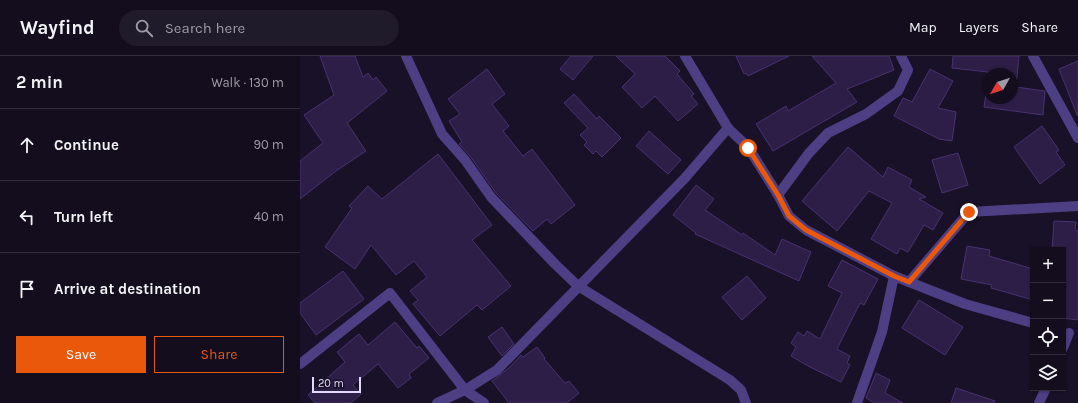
<!DOCTYPE html>
<html lang="en">
<head>
<meta charset="utf-8">
<style>
	:root { --surface:#130d1d; --page:#201b2a; --text:#f1f3f6; --muted:#9d9ca4; --line:#322d3b; --accent:#ea580c }
	body { margin:0; font-family:Karla,sans-serif; background:var(--page); color:var(--text) }
	.controls { position:absolute; right:12px; bottom:12px; display:grid; overflow:hidden; border-radius:0px; box-shadow:0 1px 3px #0004 }
	.controls button { width:36px; height:36px; display:grid; place-items:center; padding:0; border:0; border-bottom:1px solid var(--line); background:var(--surface); color:var(--text); font:20px sans-serif }
	.compass { position:absolute; left:682px; top:12px; width:36px; height:36px; border-radius:50%; background:var(--surface); box-shadow:0 1px 3px #0004; rotate:231deg }
	.scale { position:absolute; left:12px; bottom:10px; width:49px; box-sizing:border-box; padding-left:4px; border:2px solid #e3d9fd; border-top:0; font-size:11px; line-height:14px; white-space:nowrap; color:#e3d9fd; -webkit-text-stroke:3px #191127; paint-order:stroke }
	.stop { position:absolute; width:12px; height:12px; margin:-9px; border:3px solid #ea580c; border-radius:50%; background:#fff }
	.stop.end { background:#ea580c; border-color:#fff; box-shadow:0 1px 4px #0008 }
	.list { margin:0; padding:0; list-style:none }
	h2 { display:flex; justify-content:space-between; align-items:center; height:52px; margin:0; padding:0 16px; font-size:17px }
	h2 small { font-size:13px; font-weight:400; color:var(--muted) }
	.list li { display:grid; grid-template-columns:26px 1fr auto; gap:12px; align-items:center; box-sizing:border-box; height:72px; padding:0 16px; border-top:1px solid var(--line) }
	.list b { display:block; font-size:15px; white-space:nowrap }
	.list em { font-size:13px; font-style:normal; color:var(--muted) }
	.actions { display:flex; gap:8px; padding:12px 16px }
	.actions a { flex:1; padding:9px 0; border:1px solid var(--accent); border-radius:0px; text-align:center; font-size:14px; color:var(--accent) }
	.actions .main { background:var(--accent); color:#fff }
	.icon { flex:none; width:22px; height:22px; fill:none; stroke:currentColor; stroke-width:2; stroke-linecap:round; stroke-linejoin:round }
	.map { position:relative; flex:none; width:778px; height:347px; overflow:hidden }
	header { display:flex; align-items:center; gap:24px; box-sizing:border-box; height:56px; padding:0 20px; background:var(--surface); border-bottom:1px solid var(--line) }
	header strong { font-size:19px }
	nav { display:flex; gap:22px; margin-inline-start:auto; font-size:14px }
	.search { width:280px; height:36px; background:var(--page); display:flex; align-items:center; gap:10px; box-sizing:border-box; padding:0 14px; border-radius:22px; color:var(--muted); font-size:15px }
	main { display:flex }
	aside { flex:1; background:var(--surface) }
	.map>svg:first-child { display:block }
	.building { fill:#2d1e47; stroke:#493172 }
	.lines { fill:none; stroke-linecap:round; stroke-linejoin:round }
	.street { stroke:#4d3f84; stroke-width:10 }
	.route { stroke:#ea580c; stroke-width:5 }
</style>
</head>
<body>
<header>
<strong>Wayfind</strong>
<div class="search"><svg class="icon" aria-label="search" viewBox="0 0 24 24"><circle cx="10" cy="10" r="6"/><path d="M15 15l6 6"/></svg>Search here</div>
<nav><a>Map</a><a>Layers</a><a>Share</a></nav>
</header>
<main>
<aside>
<h2>2 min<small>Walk · 130 m</small></h2>
<ul class="list">
<li><svg class="icon" aria-label="ahead" viewBox="0 0 24 24"><path d="M12 20V5M6 11l6-6 6 6"/></svg><div><b>Continue</b></div><em>90 m</em></li>
<li><svg class="icon" aria-label="left" viewBox="0 0 24 24"><path d="M17 20v-9H6M10 6l-5 5 5 5"/></svg><div><b>Turn left</b></div><em>40 m</em></li>
<li><svg class="icon" aria-label="arrive" viewBox="0 0 24 24"><path d="M6 21V4h12l-3 4 3 4H6"/></svg><div><b>Arrive at destination</b></div></li>
</ul>
<div class="actions"><a class="main">Save</a><a>Share</a></div>
</aside>
<div class="map">
<svg width="778" height="347" viewBox="0 0 778 347">
	<rect width="100%" height="100%" fill="#191127"/>
	<!-- building -->
	<g class="building">
		<path d="M20,0H55L63,21L68,17L73,24L76,21L87,35L47,67L66,95L36,115L0,143V105L23,87L4,59L34,39Z"/>
		<path d="M271,0H293L273,24L260,13Z"/>
		<path d="M316,0H365L380,15L377,18L394,38L391,40L398,48L378,65L355,40L342,52L322,31L335,18Z"/>
		<path d="M436,0H489L448,20L446,17L444,18Z"/>
		<path d="M512,0H589L594,14L547,33L557,46L473,95L456,68L486,50L488,55L536,27Z"/>
		<path d="M653,0H719L716,31L745,35L743,59L684,51L688,23V42H712V18H689L688,16L652,12Z"/>
		<path d="M778,5V59H777L759,13Z"/>
		<path d="M187,13L205,38L192,48L209,70L203,75L223,100L232,93L275,149L251,168L247,163L233,175L196,137L170,100L159,88L162,86L149,65L160,58L148,43Z"/>
		<path d="M630,13L653,25L638,52L656,56L652,85L639,83L594,60L603,42L612,46Z"/>
		<path d="M274,38L297,63L299,60L321,82L302,101L296,95L293,98L284,89L287,86L280,79L288,72L264,47Z"/>
		<path d="M742,70L759,94L756,96L765,109L740,128L714,91Z"/>
		<path d="M349,75L381,104L368,118L336,90Z"/>
		<path d="M548,91L583,121L588,111L612,124L609,131L626,141L619,143L643,157L633,174L624,169L608,196L600,192L597,198L571,183L592,147L569,135L537,175L502,145Z"/>
		<path d="M658,97L668,129L642,137L632,104Z"/>
		<path d="M138,98L192,169L172,184L211,230L182,254L177,249L140,280L113,248L118,244L110,235L127,221L114,205L96,219L71,189L55,213L25,191L52,152L49,150L68,130L82,143Z"/>
		<path d="M396,129L414,143L405,154L442,179L443,177L475,199L482,183L511,196L499,225L395,178L396,177L373,159Z"/>
		<path d="M754,165L776,166L775,174L778,175V264L763,262V194H752Z"/>
		<path d="M667,190L690,194L689,200L733,213V244L691,232L692,229L661,223Z"/>
		<path d="M542,204L578,223L564,249L560,247L537,293L550,300L547,307L550,309L541,326L508,310L491,300L496,291L491,287L498,276L504,280L507,275L520,283L542,237L528,230Z"/>
		<path d="M43,215L64,243L16,279L0,257V247Z"/>
		<path d="M447,220L466,242L442,264L422,241Z"/>
		<path d="M619,244L663,271L645,299L602,272Z"/>
		<path d="M95,266L117,292L119,290L129,302L109,318L111,322L98,332L78,308L53,329L61,338L51,347H15L8,339L45,306L37,296L59,278L68,289Z"/>
		<path d="M202,271L214,288L202,300L188,281Z"/>
		<path d="M237,291L245,302L244,303L265,327L269,325L279,337L267,347H209L192,325L210,311L221,299L223,301Z"/>
		<path d="M576,317L590,324L585,337L603,347H574L566,342Z"/>
		<path d="M656,332L695,345L694,347H651Z"/>
	</g>
	<g class="lines">
		<!-- street -->
		<g class="street">
			<path d="M106,0L142,78L165,104L191,141L255,208L278,230L430,324L441,334L446,347"/>
			<path d="M385,0L428,72L448,91L478,139"/>
			<path d="M601,0L608,14L598,35L566,58L528,77L509,97L478,139L489,160L506,174L594,220L665,248L733,267"/>
			<path d="M733,0L778,82"/>
			<path d="M609,226L669,156L778,150"/>
			<path d="M763,292L769,277"/>
			<path d="M0,308L90,237L165,334L137,347"/>
			<path d="M184,347L165,334L197,314L385,122L428,72"/>
			<path d="M557,347L582,276L594,220"/>
			<path d="M739,347L746,332"/>
		</g>
	</g>
	<g class="lines">
		<!-- route -->
		<path class="route" d="M448,92L478,139L489,160L506,174L594,220L609,226L669,156"/>
	</g>
</svg>
<div class="controls">
<button>+</button>
<button>−</button>
<button><svg class="icon" aria-label="locate" viewBox="0 0 24 24"><circle cx="12" cy="12" r="6"/><path d="M12 2v4M12 18v4M2 12h4M18 12h4"/></svg></button>
<button><svg class="icon" aria-label="layers" viewBox="0 0 24 24"><path d="M12 4l9 5-9 5-9-5zM3 14l9 5 9-5"/></svg></button>
</div>
<svg class="compass" viewBox="-18 -18 36 36"><path d="M0-13l5 13h-10z" fill="#e53935"/><path d="M0 13l5-13h-10z" fill="#9d9ca4"/></svg>
<div class="scale">20 m</div>
<div class="stop" style="left:448px;top:92px"></div>
<div class="stop end" style="left:669px;top:156px"></div>
</div>
</main>
</body>
</html>
